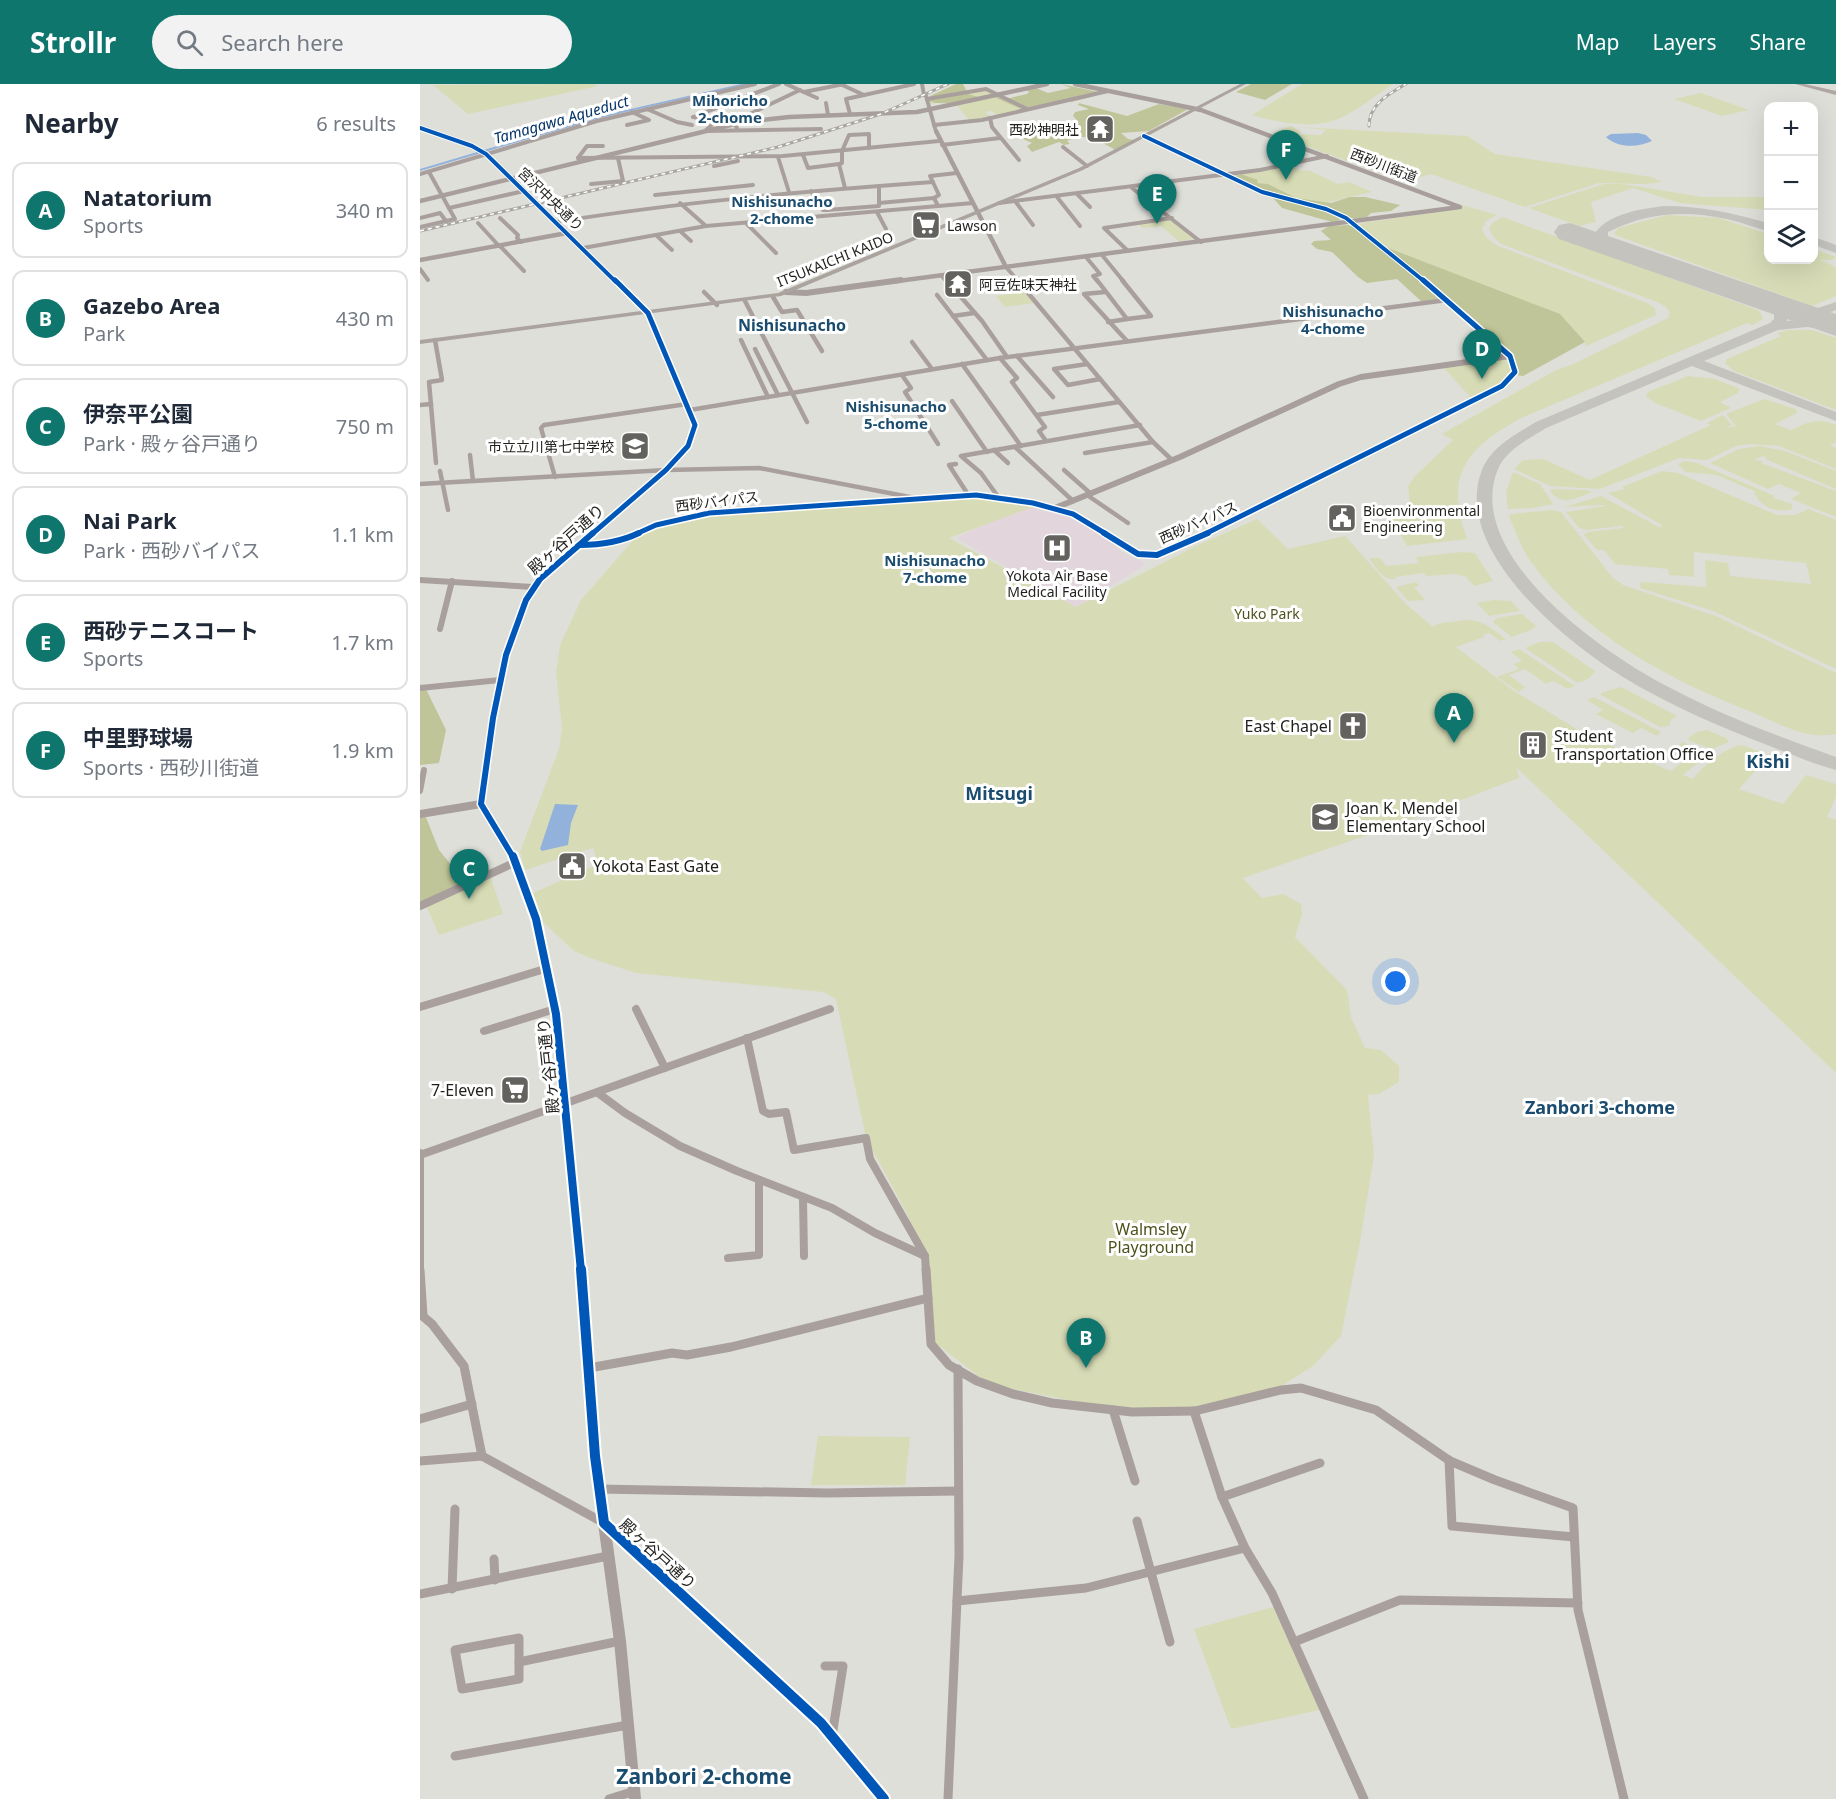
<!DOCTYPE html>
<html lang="en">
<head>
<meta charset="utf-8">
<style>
	:root { --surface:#fff; --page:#f2f2f3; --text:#1f2937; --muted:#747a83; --line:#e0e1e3; --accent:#0f766e }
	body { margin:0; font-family:"Noto Sans","Noto Sans JP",sans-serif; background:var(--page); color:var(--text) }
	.controls { position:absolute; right:18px; top:18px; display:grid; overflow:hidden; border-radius:12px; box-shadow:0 6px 24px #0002 }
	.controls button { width:54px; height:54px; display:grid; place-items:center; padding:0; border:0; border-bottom:2px solid var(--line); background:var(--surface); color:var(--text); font:30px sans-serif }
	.you { position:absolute; left:976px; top:898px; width:21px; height:21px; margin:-15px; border:4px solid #fff; border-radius:50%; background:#1a73e8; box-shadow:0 0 0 9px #1a73e833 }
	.badge { display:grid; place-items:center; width:39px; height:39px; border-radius:50%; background:var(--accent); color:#fff; font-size:20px; font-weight:700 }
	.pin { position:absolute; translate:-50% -50px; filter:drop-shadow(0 2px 3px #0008) }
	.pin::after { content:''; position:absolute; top:32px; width:21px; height:18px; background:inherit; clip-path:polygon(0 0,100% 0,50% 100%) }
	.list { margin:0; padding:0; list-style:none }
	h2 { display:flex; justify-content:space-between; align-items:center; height:78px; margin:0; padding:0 24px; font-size:26px }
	h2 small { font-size:20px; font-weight:400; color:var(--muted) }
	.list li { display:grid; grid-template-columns:39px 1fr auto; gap:18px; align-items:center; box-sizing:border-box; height:96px; margin:0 12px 12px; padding:0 12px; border:2px solid var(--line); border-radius:12px }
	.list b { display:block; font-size:22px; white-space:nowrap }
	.list p { margin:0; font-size:20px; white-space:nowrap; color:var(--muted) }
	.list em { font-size:20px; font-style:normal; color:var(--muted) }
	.icon { flex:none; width:33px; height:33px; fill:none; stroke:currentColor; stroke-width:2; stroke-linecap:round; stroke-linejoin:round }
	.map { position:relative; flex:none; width:1416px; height:1715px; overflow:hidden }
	header { display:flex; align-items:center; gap:36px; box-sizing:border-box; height:84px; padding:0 30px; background:var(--accent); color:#fff }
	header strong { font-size:28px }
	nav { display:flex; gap:33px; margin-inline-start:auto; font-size:21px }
	.search { width:420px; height:54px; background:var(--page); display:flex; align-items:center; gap:15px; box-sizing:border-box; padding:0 21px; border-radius:33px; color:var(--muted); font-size:22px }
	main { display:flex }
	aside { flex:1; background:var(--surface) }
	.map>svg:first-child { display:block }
	.medical { fill:#e2d6dc }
	.green { fill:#d7dcb6 }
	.forest { fill:#c0c599 }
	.water { fill:#93b2db }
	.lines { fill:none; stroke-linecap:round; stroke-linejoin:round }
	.taxiway { fill:#c4c3be; fill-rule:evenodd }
	.runway { fill:#c4c3be; fill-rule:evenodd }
	.street-far4 { stroke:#a9a09e; stroke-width:4 }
	.street-far3 { stroke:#a9a09e; stroke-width:4.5 }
	.street-far2 { stroke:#a9a09e; stroke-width:6 }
	.street-far1 { stroke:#a9a09e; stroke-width:8 }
	.street { stroke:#a9a09e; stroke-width:9 }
	.secondary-far4 { stroke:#a89f9c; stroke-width:4.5 }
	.secondary-far3 { stroke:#a89f9c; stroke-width:6 }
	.secondary-far2 { stroke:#a89f9c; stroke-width:8 }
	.secondary-far1 { stroke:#a89f9c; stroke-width:10 }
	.secondary { stroke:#a89f9c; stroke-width:12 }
	.primary { fill:#aba39e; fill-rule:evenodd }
	.highway { fill:#afa6a3; fill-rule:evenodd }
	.rail-casing { stroke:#aaa7a3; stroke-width:3 }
	.rail { stroke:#fff; stroke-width:1.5; stroke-dasharray:4; stroke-linecap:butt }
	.cycleway-far4-casing { stroke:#fff; stroke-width:6 }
	.cycleway-far3-casing { stroke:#fff; stroke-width:8 }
	.cycleway-far2-casing { stroke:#fff; stroke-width:9 }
	.cycleway-far1-casing { stroke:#fff; stroke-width:12 }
	.cycleway-casing { stroke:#fff; stroke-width:14 }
	.cycleway-far4 { stroke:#0057b8; stroke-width:4 }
	.cycleway-far3 { stroke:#0057b8; stroke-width:5 }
	.cycleway-far2 { stroke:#0057b8; stroke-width:6 }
	.cycleway-far1 { stroke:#0057b8; stroke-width:8 }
	.cycleway { stroke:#0057b8; stroke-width:10 }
	.labels { text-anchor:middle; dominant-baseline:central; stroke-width:6; stroke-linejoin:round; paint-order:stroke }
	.far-poi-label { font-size:14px; fill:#201f1c; stroke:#fff; text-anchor:start }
	.far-street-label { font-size:14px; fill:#201f1c; stroke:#fff }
	.far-park-label { font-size:14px; fill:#4d521a; stroke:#fff }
	.far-neighbourhood-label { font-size:15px; font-weight:bold; fill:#1a4c6f; stroke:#fff }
	.far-water-label { font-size:15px; font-style:italic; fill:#053469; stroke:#fff }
	.far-quarter-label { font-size:16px; font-weight:bold; fill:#1a4c6f; stroke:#fff }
	.street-label { font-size:16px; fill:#201f1c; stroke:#fff }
	.poi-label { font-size:16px; fill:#201f1c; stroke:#fff; text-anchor:start }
	.park-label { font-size:16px; fill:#4d521a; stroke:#fff }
	.neighbourhood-label { font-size:18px; font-weight:bold; fill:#1a4c6f; stroke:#fff }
	.near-neighbourhood-label { font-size:21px; font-weight:bold; fill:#1a4c6f; stroke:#fff }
</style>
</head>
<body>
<header>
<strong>Strollr</strong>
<div class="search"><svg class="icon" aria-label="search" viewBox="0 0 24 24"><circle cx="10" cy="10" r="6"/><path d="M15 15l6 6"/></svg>Search here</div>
<nav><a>Map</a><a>Layers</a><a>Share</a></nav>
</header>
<main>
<aside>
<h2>Nearby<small>6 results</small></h2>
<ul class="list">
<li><span class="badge">A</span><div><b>Natatorium</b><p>Sports</p></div><em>340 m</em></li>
<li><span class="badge">B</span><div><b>Gazebo Area</b><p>Park</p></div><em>430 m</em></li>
<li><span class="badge">C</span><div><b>伊奈平公園</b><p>Park · 殿ヶ谷戸通り</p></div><em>750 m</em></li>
<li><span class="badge">D</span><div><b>Nai Park</b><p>Park · 西砂バイパス</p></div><em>1.1 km</em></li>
<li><span class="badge">E</span><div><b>西砂テニスコート</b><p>Sports</p></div><em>1.7 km</em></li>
<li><span class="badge">F</span><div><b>中里野球場</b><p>Sports · 西砂川街道</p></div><em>1.9 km</em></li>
</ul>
</aside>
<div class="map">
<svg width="1416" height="1715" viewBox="0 0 1416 1715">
	<rect width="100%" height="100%" fill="#dfdfda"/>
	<!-- medical -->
	<path class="medical" d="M605,422L646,432L677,445L703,469L723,478L724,482L656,523L536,454Z"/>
	<!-- green -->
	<g class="green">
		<path d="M173,0L178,2L48,30L13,1Z"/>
		<path d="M882,0H973C956,11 937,27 918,35C894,45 857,39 832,31Z"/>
		<path d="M566,6L604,25L578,32L571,27L565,28L571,33L550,37L533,17L510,20L508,15Z"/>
		<path d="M1281,9L1329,26L1302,32L1254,15Z"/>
		<path d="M871,42L880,47L879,50L901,51L906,46L878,43L1047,52L1075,70L1232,93L1242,98L1225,100L1179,99L1105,123L1011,90L984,98L851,49Z"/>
		<path d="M870,81L882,87L888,86L918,100L929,98L952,108L900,120L841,105L813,91Z"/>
		<path d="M1184,100H1202L1282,113H1348L1343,117L1348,119V126L1260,119L1213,104L1171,118L1176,138L1159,142L1109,124Z"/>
		<path d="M1035,119L1077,131L1066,137L1062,145L1066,153L1076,161L1227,219L1235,224L1236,231L1166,262L1164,257L963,162L939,142L942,139L1044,124Z"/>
		<path d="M1247,131L1299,134L1348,150V176H1394V165L1416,173L1412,176H1400L1416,183V212L1392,222L1195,151V148L1198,144Z"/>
		<path d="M1082,133L1335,225L1340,228L1343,235L1333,241L1327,239L1101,334C1046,365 1024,390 1047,455L987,462L979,448L944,451L943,449L966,443L978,429L990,421L988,402L996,391L1033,356L1022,350L1136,286L1151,281L1248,234L1250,229L1246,223L1237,218L1081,160L1074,154L1069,145L1072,139Z"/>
		<path d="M750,135L775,155L766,156L768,159H761L741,142L723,144L716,139Z"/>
		<path d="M604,208L613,219L585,223L576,212Z"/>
		<path d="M1369,246H1392L1416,254V326L1314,287L1305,279L1307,275L1361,252L1357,249Z"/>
		<path d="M1090,272L1093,292L1053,316L1022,282Z"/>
		<path d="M1268,292L1295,295L1320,305L1318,309L1300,318L1311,324L1281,337L1235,319L1226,312L1228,308Z"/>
		<path d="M1344,315L1376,325L1377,329L1355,340L1371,346C1388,338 1397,333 1416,341V358L1410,361L1416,364V385L1359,362L1329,360L1316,362L1287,376L1259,374L1180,405L1130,402L1094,385L1103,376L1123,375L1170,396L1291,341L1287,339L1303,331L1312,341L1306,344L1316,342L1306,330Z"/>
		<path d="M1340,362L1365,367L1416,387V405L1345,375L1346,373L1343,372L1334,376L1344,377L1341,379L1416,407V433L1371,415L1381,409L1359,400L1348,405L1290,379L1319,365Z"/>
		<path d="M1265,377L1277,379L1355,412L1353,414L1372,420V425C1356,430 1338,422 1334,407L1297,391L1265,388L1258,380Z"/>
		<path d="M1242,387L1258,389L1357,431H1375L1388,425L1416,436V585L1293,527L1220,504V499L1224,498L1286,503L1285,476L1308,479L1310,492L1391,500L1386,479L1274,468V493L1249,491L1248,485L1195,480L1184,466H1177L1164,451L1167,448L1204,444L1202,442L1166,446L1159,444L1146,428L1185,422L1184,421L1144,423L1181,412L1239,443L1243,442L1188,409L1205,405L1202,403Z"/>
		<path d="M1093,388L1120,400L1133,420L1114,424L1088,425L1086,408Z"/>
		<path d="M1133,405L1167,406L1172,408C1157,414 1142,423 1130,407Z"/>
		<path d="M544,412L613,423L529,454L656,523L776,462L837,435L868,465L925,452L986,520L1013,543C1017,539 1023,539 1030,538C1059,533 1063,538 1086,555L1080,557L1069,549L1063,551L1064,553L1036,563L1094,607L1168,652L1251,687L1274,669L1259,661L1263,658L1287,671L1263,691L1273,695C1279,685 1310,660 1322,661L1352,672L1350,675L1339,671L1337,672V685L1319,705L1363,720L1386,691L1416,700V713L1407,733L1416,736V989L1097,684L1099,694L971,743L823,794L842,814L863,810L881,820L882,830L875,853L927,906L931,933L945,964L961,966L979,982V998L959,1010L948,1011L954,1072L940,1158L921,1252L893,1282L850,1309L786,1324L707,1328L569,1300L510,1255L505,1172L486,1128L446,1054L416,915L403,908L216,889L170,874L154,867L123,838L113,809L178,780L173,764L105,786L100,768L139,665L142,644L136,589L140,561L161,516L215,454L230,443L289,429Z"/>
		<path d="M1132,426L1141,428L1193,494L1203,501L1296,532L1416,589V650C1387,656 1360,640 1334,629C1250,596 1165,552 1111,478C1101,464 1096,448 1089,432L1092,430Z"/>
		<path d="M1042,468L1055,469L1073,497L1054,502L1046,493L1036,490L1006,492L1004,489L975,493L976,495C963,497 956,484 949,474H960L966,482L999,479L996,473Z"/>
		<path d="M996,498L999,502L994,503L1005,516L988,517L976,503Z"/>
		<path d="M1074,516L1091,517L1100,527L1069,532L1057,519Z"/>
		<path d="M1102,530L1116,542L1111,546L1092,553L1073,538L1077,534Z"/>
		<path d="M1120,558H1133L1175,587C1171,594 1163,599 1156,598L1106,565L1107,563Z"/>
		<path d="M1099,565L1155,602L1148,605L1133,597L1126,600L1105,585L1089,591L1105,603L1099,608L1077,593L1099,585L1093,580L1102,577L1091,568Z"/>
		<path d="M1201,603L1257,632L1251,636L1249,642L1240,643L1181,611V609Z"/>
		<path d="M1174,613L1241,648L1237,652L1221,644L1213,649L1176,630L1183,626L1167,616Z"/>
		<path d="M1287,646L1306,654L1309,658L1292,665L1270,657L1268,654L1277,648Z"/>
		<path d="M70,791L83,830L19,851L6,821Z"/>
		<path d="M398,1352L490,1353L485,1401H391Z"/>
		<path d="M853,1523L900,1626L811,1645L774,1545Z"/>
	</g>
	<!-- forest -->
	<g class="forest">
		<path d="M536,0H543L548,10L558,13L557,15C546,17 518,22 509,17L512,15L510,12Z"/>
		<path d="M641,0L678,8L675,12L651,18L643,16L601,25L574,13L590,14L607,10L609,8L607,6L616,4L628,9L651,4Z"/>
		<path d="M831,0H872L845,16L816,8Z"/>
		<path d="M659,19L707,32L739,20L768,25L729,47L701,49L708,55L714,56L695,66C678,56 666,48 647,57L650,60L644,61L639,58L612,68L607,62L612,59L599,53L605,50L602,45L607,44L627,49L631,47L625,42L655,41L659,38L653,32L655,28L669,25L658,21Z"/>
		<path d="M821,90L838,96L837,99L848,100L876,114L911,119L930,113H945L980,121L971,127L951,129L947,133L936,135L911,129L921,136L912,138L862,124L853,114L891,122L851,110L815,92Z"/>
		<path d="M928,141L934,143L1021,215L1002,218L977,195L947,199L938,193L912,168L897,165L891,160L894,157L911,156L901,147L909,142Z"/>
		<path d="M963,162L1140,230L1165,258L1103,292L1096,291L1098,284C1089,256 991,184 963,162Z"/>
		<path d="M0,605H6L26,646L19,679L0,681Z"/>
		<path d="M0,731H5L19,766L44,797L0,819Z"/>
	</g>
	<!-- water -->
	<g class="water">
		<path d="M321,0H328L180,34L0,87V85L175,33Z"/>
		<path d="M1218,49L1226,51L1232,57C1217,64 1198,64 1186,53L1191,50Z"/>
		<path d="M135,720L158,721L151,739L148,761L122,767L120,765Z"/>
	</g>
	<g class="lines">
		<!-- taxiway -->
		<g class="taxiway">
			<path d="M1244,122C1280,122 1314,129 1348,139V147C1335,144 1321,138 1307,135C1265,126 1227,128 1188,148V153L1202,164L1200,167H1192L1176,155L1175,149C1189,129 1222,125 1244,122Z"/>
			<path d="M1394,153L1416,161V169L1394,161Z"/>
			<path d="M1344,212C1356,215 1369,223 1367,237L1387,235L1416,238V246L1387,243L1358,246L1284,277L1416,328V337L1272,282L1126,344C1110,354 1086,366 1078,385C1043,469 1177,564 1239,598C1296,629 1356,652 1416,673V686C1393,680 1370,670 1347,661C1298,642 1249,621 1203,593C1144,557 1031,464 1062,386C1071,363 1096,350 1116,338L1350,239L1354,235V229L1337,216Z"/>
			<path d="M1416,218V226C1404,231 1384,239 1373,229L1375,226L1395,225Z"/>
		</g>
		<!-- runway -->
		<path class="runway" d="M1150,139L1416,230V252L1139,155L1134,148L1139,141Z"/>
		<!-- street-far4 -->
		<g class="street-far4">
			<path d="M366,0L397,14"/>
			<path d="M420,0L444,11"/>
			<path d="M502,0L504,11"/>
			<path d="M384,8L424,0"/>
			<path d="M506,12L515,44"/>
			<path d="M507,15L566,5L607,25"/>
			<path d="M406,19L408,31"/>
			<path d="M227,25L257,38L272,41"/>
			<path d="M430,30L426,15L494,0"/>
			<path d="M273,33L359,0"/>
			<path d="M273,33L296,37L285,47"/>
			<path d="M570,34L572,43L599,76"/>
			<path d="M207,41L229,36L212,28"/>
			<path d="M514,41L562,36L688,7"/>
			<path d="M317,44L313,38L380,6"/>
			<path d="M285,47L401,45"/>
			<path d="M522,61L580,54"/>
			<path d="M643,63L667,82"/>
			<path d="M383,71L388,84L419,80"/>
			<path d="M358,73L369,108"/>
			<path d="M158,74L363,72L519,57"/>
			<path d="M158,74L167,62H183"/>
			<path d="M294,82L318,77"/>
			<path d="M0,90L177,37L335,0"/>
			<path d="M171,100L203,97L198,74"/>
			<path d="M425,104L419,80L422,79V67L429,51L449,50V64"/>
			<path d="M712,104L781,158"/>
			<path d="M391,107L403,126H407L459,122V102"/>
			<path d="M657,110L670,123"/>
			<path d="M235,111L333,101"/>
			<path d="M637,113L660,142"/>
			<path d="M514,114L519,111L510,92L537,89"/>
			<path d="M595,117L613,141"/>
			<path d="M260,119L286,142"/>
			<path d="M459,119L514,114L518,122"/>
			<path d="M579,119L840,86L907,72"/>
			<path d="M29,124L104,107"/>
			<path d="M457,128L466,145"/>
			<path d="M0,134L20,129L26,137"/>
			<path d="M80,134L98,151L97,154L101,158"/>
			<path d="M136,138C261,118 387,107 513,98"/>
			<path d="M58,139L79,162"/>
			<path d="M327,140L356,169"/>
			<path d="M0,143L35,135L9,88"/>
			<path d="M260,147L271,157"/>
			<path d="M236,151L252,166"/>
			<path d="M80,162L104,187"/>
			<path d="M163,164L286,142L553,119"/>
			<path d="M708,167L684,144L752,134"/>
			<path d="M682,171L704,198"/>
			<path d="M666,173L680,190L673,192L678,198"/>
			<path d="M586,183L599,198"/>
			<path d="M0,185L8,196"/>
			<path d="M521,191L527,198"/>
		</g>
		<!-- street-far3 -->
		<g class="street-far3">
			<path d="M526,196L562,237L587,273"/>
			<path d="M597,196L733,358L752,376"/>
			<path d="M677,196L707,235L688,238"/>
			<path d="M702,196L731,232L707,235"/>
			<path d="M284,208L297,221"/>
			<path d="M685,208L664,210L707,257"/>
			<path d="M517,211L567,276"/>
			<path d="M353,213L362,228L377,226L402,267"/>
			<path d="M325,217L387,338"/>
			<path d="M533,232L554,229"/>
			<path d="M15,256L22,296L9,298L16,379"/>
			<path d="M321,256L348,313"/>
			<path d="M492,258L512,285"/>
			<path d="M335,265L358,311"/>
			<path d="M597,272L633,313"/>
			<path d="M580,274L597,294L592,298L625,343L619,347L626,357"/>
			<path d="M542,280L601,362"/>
			<path d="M667,280L634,285L648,301L680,295"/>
			<path d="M482,291L491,304L485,308L518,360"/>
			<path d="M532,317L567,368"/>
			<path d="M0,321L11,320"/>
			<path d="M270,326L580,274L1027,216"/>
			<path d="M617,331L699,318"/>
			<path d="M595,363L653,417"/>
			<path d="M574,366L588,379"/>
			<path d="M665,369L733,358"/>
			<path d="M50,371L53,397"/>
			<path d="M536,380L529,381L549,412"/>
			<path d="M644,386L670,409"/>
			<path d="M20,387L28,426"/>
			<path d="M135,393L121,344L124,341L267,320"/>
			<path d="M0,400L246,386L339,384L495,414"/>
			<path d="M667,411L708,439"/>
			<path d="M579,414L561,389L541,372L720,341"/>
		</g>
		<!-- street-far2 -->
		<g class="street-far2">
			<path d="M0,496L113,503"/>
			<path d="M20,545L32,497"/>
			<path d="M0,604L80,596"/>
			<path d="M0,707L4,686"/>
		</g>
		<!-- street-far1 -->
		<g class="street-far1">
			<path d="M0,822L96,778"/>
			<path d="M0,923L128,884"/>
			<path d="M216,925L245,984"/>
			<path d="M64,947L135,925"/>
			<path d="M327,954L343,1027L349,1030L366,1028L374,1066L446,1054L450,1075L505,1172L506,1187"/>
			<path d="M178,1009L205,1029L260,1062L317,1087L412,1124L455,1149L505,1172"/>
			<path d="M0,1069V1183"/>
			<path d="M0,1071L410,925"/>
			<path d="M383,1114L384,1172"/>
			<path d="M308,1174L339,1171V1097"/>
		</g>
		<!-- street -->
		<g class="street">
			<path d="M506,1185L511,1260L529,1281L557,1297L593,1310L632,1319L712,1328L775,1327L861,1306L881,1304L956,1326L1030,1377L1075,1396L1153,1424L1158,1526L1204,1715"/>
			<path d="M0,1186L3,1231"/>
			<path d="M0,1230L12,1240L44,1282L62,1372"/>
			<path d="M169,1284L252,1269L267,1271L311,1263L508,1214"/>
			<path d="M693,1326L715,1397"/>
			<path d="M774,1327L802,1413L825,1464L852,1509L944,1715"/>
			<path d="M0,1335L52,1320"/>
			<path d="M1029,1376L1032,1442L1154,1453"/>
			<path d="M0,1377L62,1372L184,1439"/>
			<path d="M178,1405L407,1409L538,1407"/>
			<path d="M802,1413L900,1379"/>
			<path d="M717,1437L750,1558"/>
			<path d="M74,1475L75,1496"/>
			<path d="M32,1505L35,1425"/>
			<path d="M0,1510L188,1472"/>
			<path d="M537,1517L666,1504L825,1464"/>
			<path d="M99,1554V1595L42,1605L35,1566Z"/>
			<path d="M874,1558L980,1516L1158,1519"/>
			<path d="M99,1578L200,1557"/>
			<path d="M405,1582H423L412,1652"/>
			<path d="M35,1672L208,1641"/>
			<path d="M189,1715L215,1707"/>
			<path d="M528,1715L539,1472L538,1285"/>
		</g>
		<!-- secondary-far4 -->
		<g class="secondary-far4">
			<path d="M0,44L52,62L66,70L196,198"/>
			<path d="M516,47L586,183"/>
			<path d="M724,52L842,108L906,125L926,134L1005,198"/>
			<path d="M0,117L323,38L369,33L497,28L627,0"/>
			<path d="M0,176L147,149"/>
			<path d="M470,198L1040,123L781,26L655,0"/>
		</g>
		<!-- secondary-far3 -->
		<g class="secondary-far3">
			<path d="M366,208L386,209L481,196"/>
			<path d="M635,424L760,373L919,300L941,293L1090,272"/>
			<path d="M172,450L246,386L268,362L275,341L228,229L195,196"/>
			<path d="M216,450L236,441L289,429L556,411L613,419L653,430L686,450"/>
			<path d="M785,450L1082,302L1095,288L1090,272L1003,196"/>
		</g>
		<!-- secondary-far2 -->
		<g class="secondary-far2">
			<path d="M684,449L718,470L737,471L788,449"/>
			<path d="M160,461C181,461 200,458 219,449"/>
			<path d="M0,730L61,720"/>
			<path d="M93,773L61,720L73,634L86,571L106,516L120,495L173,449"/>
		</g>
		<!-- secondary-far1 -->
		<path class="secondary-far1" d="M93,772L116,835L136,930L161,1187"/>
		<!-- secondary -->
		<g class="secondary">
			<path d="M161,1185L175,1372L184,1439L401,1639L464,1715"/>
			<path d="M184,1439L200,1557L215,1715"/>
		</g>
		<!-- primary -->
		<path class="primary" d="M820,0H826L663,86L361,212L0,260V256L358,209L659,84Z"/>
		<!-- highway -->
		<path class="highway" d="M1375,0H1385L1416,7V11Z"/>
		<!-- rail casing -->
		<g class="rail-casing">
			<g id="rail">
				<path d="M949,42C949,20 969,10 986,0"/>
				<path d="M0,147L358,63L461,30L528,0"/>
			</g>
		</g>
		<!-- rail -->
		<use href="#rail" class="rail"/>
		<!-- cycleway-far4 casing -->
		<g class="cycleway-far4-casing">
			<g id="cycleway-far4">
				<path d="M0,44L52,62L66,70L196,198"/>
				<path d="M724,52L842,108L906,125L926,134L1005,198"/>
			</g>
		</g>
		<!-- cycleway-far3 casing -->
		<g class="cycleway-far3-casing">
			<g id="cycleway-far3">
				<path d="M172,450L246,386L268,362L275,341L228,229L195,196"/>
				<path d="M216,450L236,441L289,429L556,411L613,419L653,430L686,450"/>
				<path d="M785,450L1082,302L1095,288L1090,272L1003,196"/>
			</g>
		</g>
		<!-- cycleway-far2 casing -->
		<g class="cycleway-far2-casing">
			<g id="cycleway-far2">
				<path d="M684,449L718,470L737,471L788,449"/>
				<path d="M160,461C181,461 200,458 219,449"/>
				<path d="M93,773L61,720L73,634L86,571L106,516L120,495L173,449"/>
			</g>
		</g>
		<!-- cycleway-far1 casing -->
		<g class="cycleway-far1-casing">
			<path id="cycleway-far1" d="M93,772L116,835L136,930L161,1187"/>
		</g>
		<!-- cycleway casing -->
		<g class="cycleway-casing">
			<path id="cycleway" d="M161,1185L175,1372L184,1439L401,1639L464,1715"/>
		</g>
		<!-- cycleway-far4 -->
		<use href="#cycleway-far4" class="cycleway-far4"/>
		<!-- cycleway-far3 -->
		<use href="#cycleway-far3" class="cycleway-far3"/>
		<!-- cycleway-far2 -->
		<use href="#cycleway-far2" class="cycleway-far2"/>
		<!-- cycleway-far1 -->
		<use href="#cycleway-far1" class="cycleway-far1"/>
		<!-- cycleway -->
		<use href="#cycleway" class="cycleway"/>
	</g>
	<!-- icons -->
	<defs>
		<g id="temple-square" transform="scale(1.5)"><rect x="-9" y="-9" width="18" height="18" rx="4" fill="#63625e" stroke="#fff"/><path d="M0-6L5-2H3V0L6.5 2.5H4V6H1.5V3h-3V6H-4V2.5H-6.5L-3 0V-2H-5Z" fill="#fff"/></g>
		<g id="supermarket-square" transform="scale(1.5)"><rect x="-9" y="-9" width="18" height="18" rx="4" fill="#63625e" stroke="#fff"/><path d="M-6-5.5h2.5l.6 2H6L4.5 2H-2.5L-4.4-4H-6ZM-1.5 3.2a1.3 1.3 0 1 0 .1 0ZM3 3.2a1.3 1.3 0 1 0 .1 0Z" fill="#fff"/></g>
		<g id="school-square" transform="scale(1.5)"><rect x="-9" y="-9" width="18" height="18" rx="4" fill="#63625e" stroke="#fff"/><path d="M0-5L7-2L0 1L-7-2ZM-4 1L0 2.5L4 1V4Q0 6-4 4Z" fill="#fff"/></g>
		<g id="civic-square" transform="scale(1.5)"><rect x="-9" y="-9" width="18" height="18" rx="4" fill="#63625e" stroke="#fff"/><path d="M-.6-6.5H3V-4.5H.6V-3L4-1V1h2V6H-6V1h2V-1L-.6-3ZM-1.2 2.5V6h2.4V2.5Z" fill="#fff"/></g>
		<g id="hospital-square" transform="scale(1.5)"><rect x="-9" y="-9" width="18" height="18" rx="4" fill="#63625e" stroke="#fff"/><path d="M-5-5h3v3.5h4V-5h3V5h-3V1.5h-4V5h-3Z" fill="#fff"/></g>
		<g id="church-square" transform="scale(1.5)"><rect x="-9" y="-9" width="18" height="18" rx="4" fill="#63625e" stroke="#fff"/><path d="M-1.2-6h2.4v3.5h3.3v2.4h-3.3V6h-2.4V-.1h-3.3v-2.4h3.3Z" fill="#fff"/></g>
		<g id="building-square" transform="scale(1.5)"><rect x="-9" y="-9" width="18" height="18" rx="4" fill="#63625e" stroke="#fff"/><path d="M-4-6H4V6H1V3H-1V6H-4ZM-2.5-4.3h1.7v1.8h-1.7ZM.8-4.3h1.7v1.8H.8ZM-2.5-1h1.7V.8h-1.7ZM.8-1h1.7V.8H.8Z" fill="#fff"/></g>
	</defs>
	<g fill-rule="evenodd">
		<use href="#temple-square" x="680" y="45"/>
		<use href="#supermarket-square" x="506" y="141"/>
		<use href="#temple-square" x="538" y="200"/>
		<use href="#school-square" x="215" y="362"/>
		<use href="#civic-square" x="922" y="434"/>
		<use href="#hospital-square" x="637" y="464"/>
		<use href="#church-square" x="933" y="642"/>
		<use href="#building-square" x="1113" y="661"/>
		<use href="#school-square" x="905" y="733"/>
		<use href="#civic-square" x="152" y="782"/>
		<use href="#supermarket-square" x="95" y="1006"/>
	</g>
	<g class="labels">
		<!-- far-poi labels -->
		<g class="far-poi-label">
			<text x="659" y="45" text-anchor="end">西砂神明社</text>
			<text x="527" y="141">Lawson</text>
			<text x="559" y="200">阿豆佐味天神社</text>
			<text x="194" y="362" text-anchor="end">市立立川第七中学校</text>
			<text x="943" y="426">Bioenvironmental<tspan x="943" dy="16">Engineering</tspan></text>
			<text x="637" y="491" text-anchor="middle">Yokota Air Base<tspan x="637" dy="16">Medical Facility</tspan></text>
		</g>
		<!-- far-street labels -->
		<g class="far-street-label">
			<text transform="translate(964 81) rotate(21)">西砂川街道</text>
			<text transform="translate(131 115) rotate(44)">宮沢中央通り</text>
			<text transform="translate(415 175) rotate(-22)">ITSUKAICHI KAIDO</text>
			<text transform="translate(297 417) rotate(-7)">西砂バイパス</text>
			<text transform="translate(778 438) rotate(-24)">西砂バイパス</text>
		</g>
		<!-- far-park labels -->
		<g class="far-park-label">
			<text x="847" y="529">Yuko Park</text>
		</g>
		<!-- far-neighbourhood labels -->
		<g class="far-neighbourhood-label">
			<text x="310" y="16">Mihoricho<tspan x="310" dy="17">2-chome</tspan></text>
			<text x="362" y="117">Nishisunacho<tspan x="362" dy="17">2-chome</tspan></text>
			<text x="913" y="227">Nishisunacho<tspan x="913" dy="17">4-chome</tspan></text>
			<text x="476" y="322">Nishisunacho<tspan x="476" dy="17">5-chome</tspan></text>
			<text x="515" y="476">Nishisunacho<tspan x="515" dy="17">7-chome</tspan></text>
		</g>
		<!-- far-water labels -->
		<g class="far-water-label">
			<text transform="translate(141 35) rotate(-16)">Tamagawa Aqueduct</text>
		</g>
		<!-- far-quarter labels -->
		<g class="far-quarter-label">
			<text x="372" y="241">Nishisunacho</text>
		</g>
		<!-- street labels -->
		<g class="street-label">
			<text transform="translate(146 455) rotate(-42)">殿ヶ谷戸通り</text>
			<text transform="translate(128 982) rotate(-96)">殿ヶ谷戸通り</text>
			<text transform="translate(238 1470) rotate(42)">殿ヶ谷戸通り</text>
		</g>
		<!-- poi labels -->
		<g class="poi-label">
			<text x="912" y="642" text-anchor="end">East Chapel</text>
			<text x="1134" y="652">Student<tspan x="1134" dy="18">Transportation Office</tspan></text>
			<text x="926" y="724">Joan K. Mendel<tspan x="926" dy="18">Elementary School</tspan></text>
			<text x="173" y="782">Yokota East Gate</text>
			<text x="74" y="1006" text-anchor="end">7-Eleven</text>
		</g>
		<!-- park labels -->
		<g class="park-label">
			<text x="731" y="1145">Walmsley<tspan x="731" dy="18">Playground</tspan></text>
		</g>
		<!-- neighbourhood labels -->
		<g class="neighbourhood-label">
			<text x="1348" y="677">Kishi</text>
			<text x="579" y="709">Mitsugi</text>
			<text x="1180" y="1023">Zanbori 3-chome</text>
		</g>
		<!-- near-neighbourhood labels -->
		<g class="near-neighbourhood-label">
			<text x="284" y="1692">Zanbori 2-chome</text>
		</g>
	</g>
</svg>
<div class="controls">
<button>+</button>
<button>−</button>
<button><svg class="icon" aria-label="layers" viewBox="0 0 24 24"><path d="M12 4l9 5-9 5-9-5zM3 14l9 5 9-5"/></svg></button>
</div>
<div class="you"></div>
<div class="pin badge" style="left:1034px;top:659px">A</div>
<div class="pin badge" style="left:666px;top:1284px">B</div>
<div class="pin badge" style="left:49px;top:815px">C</div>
<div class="pin badge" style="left:1062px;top:295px">D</div>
<div class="pin badge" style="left:737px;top:140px">E</div>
<div class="pin badge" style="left:866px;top:96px">F</div>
</div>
</main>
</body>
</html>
